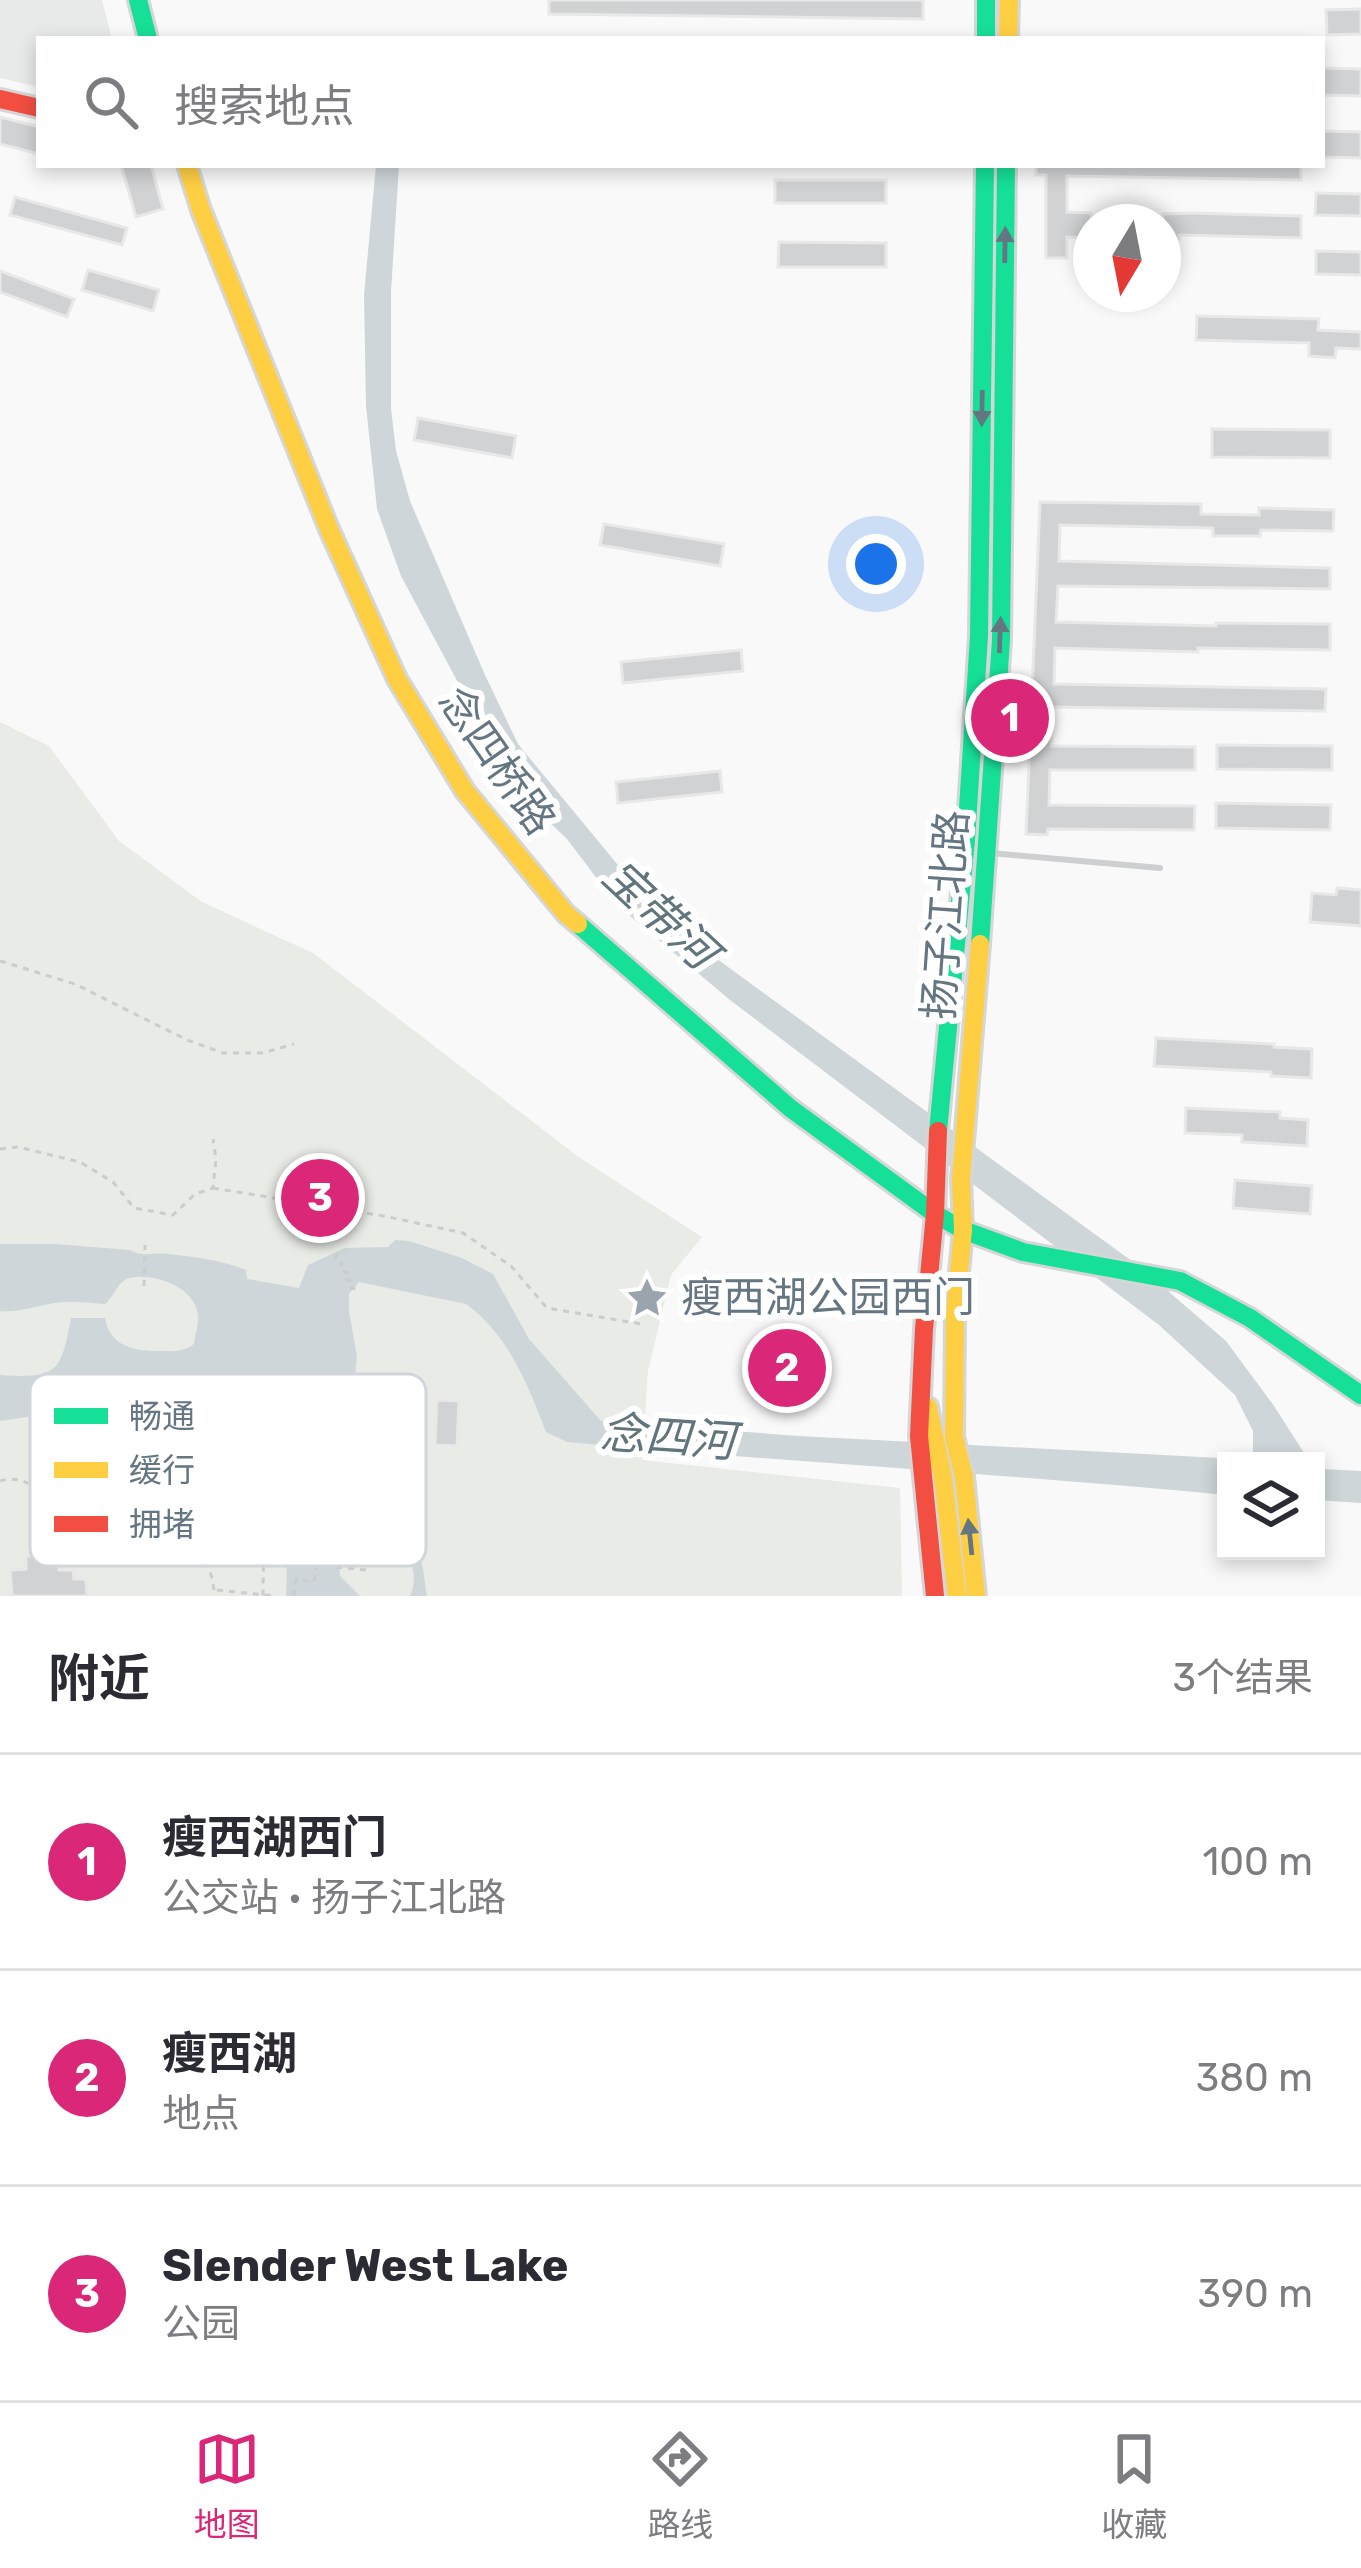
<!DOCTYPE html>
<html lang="zh">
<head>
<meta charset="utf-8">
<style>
	:root { --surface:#fff; --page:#f2f2f3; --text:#2b2b33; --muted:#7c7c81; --line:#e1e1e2; --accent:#db2777 }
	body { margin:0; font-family:Rubik,"Noto Sans SC",sans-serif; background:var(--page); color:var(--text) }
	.controls { position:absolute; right:36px; bottom:36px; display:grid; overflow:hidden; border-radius:0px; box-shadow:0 6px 18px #0003 }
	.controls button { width:108px; height:108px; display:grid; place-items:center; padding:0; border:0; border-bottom:3px solid var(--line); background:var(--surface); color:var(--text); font:60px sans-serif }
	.compass { position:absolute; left:1073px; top:204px; width:108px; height:108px; border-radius:50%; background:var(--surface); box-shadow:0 6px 18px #0003; rotate:190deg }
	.you { position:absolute; left:876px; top:564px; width:42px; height:42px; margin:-30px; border:9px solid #fff; border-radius:50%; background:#1a73e8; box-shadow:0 0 0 18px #1a73e833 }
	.badge { display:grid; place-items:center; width:78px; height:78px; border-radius:50%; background:var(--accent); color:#fff; font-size:39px; font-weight:700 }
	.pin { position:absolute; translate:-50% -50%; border:6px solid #fff; box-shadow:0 3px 12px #0006 }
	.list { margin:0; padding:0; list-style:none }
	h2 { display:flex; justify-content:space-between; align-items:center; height:156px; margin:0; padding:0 48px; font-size:51px }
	h2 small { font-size:39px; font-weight:400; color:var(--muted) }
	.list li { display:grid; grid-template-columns:78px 1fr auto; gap:36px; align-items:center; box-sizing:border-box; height:216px; padding:0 48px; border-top:3px solid var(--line) }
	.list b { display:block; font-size:45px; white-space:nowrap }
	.list p { margin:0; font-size:39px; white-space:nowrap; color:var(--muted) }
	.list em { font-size:39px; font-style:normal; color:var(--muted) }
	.icon { flex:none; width:66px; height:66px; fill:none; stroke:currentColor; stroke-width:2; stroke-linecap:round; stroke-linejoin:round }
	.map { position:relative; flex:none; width:1361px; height:1596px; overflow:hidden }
	.search { position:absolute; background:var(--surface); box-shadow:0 6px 18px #0003; left:36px; right:36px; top:36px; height:132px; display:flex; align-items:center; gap:30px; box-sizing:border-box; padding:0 42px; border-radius:0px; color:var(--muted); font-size:45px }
	.sheet { height:804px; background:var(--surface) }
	nav { display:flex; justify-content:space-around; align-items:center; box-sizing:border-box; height:168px; border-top:3px solid var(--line); background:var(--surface); font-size:33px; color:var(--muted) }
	nav a { display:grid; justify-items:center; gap:6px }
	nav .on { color:var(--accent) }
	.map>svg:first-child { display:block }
	.built { fill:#e8e9e9 }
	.green { fill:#e8ebe6 }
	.water { fill:#ced6d9 }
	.building { fill:#d0d2d3; stroke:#e8e8e8; stroke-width:3 }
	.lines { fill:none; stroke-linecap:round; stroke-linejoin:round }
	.fast-casing { stroke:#d5d6d7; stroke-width:24 }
	.slow-casing { stroke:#d5d6d7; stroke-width:24 }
	.jam-casing { stroke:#d5d6d7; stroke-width:24 }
	.path { stroke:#cbcccd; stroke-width:3; stroke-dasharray:6 6; stroke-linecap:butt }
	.lane { stroke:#cecfd0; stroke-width:6 }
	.fast { stroke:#16e098; stroke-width:18 }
	.slow { stroke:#ffcf43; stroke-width:18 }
	.jam { stroke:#f24e42; stroke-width:18 }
	.oneway { fill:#657683 }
	.labels { text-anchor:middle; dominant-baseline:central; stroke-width:12; stroke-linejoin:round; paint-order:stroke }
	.street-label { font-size:42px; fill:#657683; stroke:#fff }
	.poi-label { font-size:42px; fill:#657683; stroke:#fff; text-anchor:start }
	.water-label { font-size:45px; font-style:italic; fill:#60757c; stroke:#fff }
	.key { fill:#fff; stroke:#d1d6da; stroke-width:3 }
	.key-label { font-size:33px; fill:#657683 }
</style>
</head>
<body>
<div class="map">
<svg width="1361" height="1596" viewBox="0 0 1361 1596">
	<rect width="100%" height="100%" fill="#f9f9f9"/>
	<!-- built -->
	<path class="built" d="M0,0H102L112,39H39V87L0,78Z"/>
	<!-- green -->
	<path class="green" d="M0,722L49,746L119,841L202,902L313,953L580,1158L702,1237L671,1275L648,1371L642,1460L900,1488L902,1596H0Z"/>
	<!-- water -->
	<g class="water">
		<path d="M376,165H399L391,292V408L396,451L410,501L485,675L518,744L627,876L713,956L1140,1267L1226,1341L1274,1406L1306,1456L1312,1461H1226V1495C1007,1474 787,1462 567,1442L546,1432C528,1385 508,1334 466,1304L359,1282L349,1294V1312L357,1356L352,1408L346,1409L344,1431L349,1433L344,1502L385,1508C391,1519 398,1519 406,1528C423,1545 423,1574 427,1596H410C419,1576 411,1557 399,1539L388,1538L367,1550L339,1558L340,1576L360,1596H286L287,1571L277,1539L283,1491L274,1473L273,1439L263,1430L185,1421L175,1423L164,1418L137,1421L124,1416L97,1418L66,1411L0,1421V1375C58,1379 61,1372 71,1318H105C109,1345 133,1351 157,1351C171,1351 182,1353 194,1344C195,1335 199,1324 198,1316C197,1288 154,1272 130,1278C118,1280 115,1296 105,1304C91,1303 76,1301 62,1302C40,1304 22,1313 0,1311V1244H54L130,1250C144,1258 154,1252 168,1254C195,1257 221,1260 246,1270L247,1279L299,1288L308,1265L345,1248L388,1247L395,1240L409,1241L462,1258L493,1274L529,1339L601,1421L799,1436L1239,1459L1253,1453V1431L1235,1395L1159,1325L730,1000L617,905L567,839L515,789L401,576L377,509L366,406L364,295Z"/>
		<path d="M1316,1464L1323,1469L1361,1471V1503L1316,1500Z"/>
	</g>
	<!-- building -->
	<g class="building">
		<path d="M549,0H923V19L549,14Z"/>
		<path d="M1361,9V34L1327,35L1326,10Z"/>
		<path d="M1322,68L1361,69V96L1322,95Z"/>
		<path d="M0,117L39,127V154L0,144Z"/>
		<path d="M1322,131L1361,132V158L1322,157Z"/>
		<path d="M121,165H148L152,168L163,209L136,217Z"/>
		<path d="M1036,165H1301V180L1067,176V212L1091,213V238L1067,237V258H1046V175H1036Z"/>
		<rect x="775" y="180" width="111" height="23"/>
		<path d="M1316,193L1361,194V216L1315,215Z"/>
		<path d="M15,197L127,228L122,245L10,215Z"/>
		<path d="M1191,213L1301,216V238L1179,235V239H1163V214Z"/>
		<path d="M779,242L886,243V267H778Z"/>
		<path d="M1316,251L1361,252V275L1316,274Z"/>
		<path d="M88,270L159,290L153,311L82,290Z"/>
		<path d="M0,271L74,299L67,317L0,292Z"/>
		<path d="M1197,316L1319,319L1318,330L1361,332V349L1336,348L1335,358L1309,356V343L1196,340Z"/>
		<path d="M418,418L516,436L512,458L414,440Z"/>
		<path d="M1212,429L1330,430V458L1212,457Z"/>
		<path d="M1040,502L1201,504V514L1259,515V508L1334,510L1333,531L1261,530L1260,536H1213V528L1060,525L1059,561L1330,568V589L1058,586L1056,622L1216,626V623L1330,624V650L1198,648V652L1055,648L1054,684L1326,689L1325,711L1053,707L1051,746L1195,747V770H1050L1049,805L1195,806L1194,830L1048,829L1047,835L1026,834Z"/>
		<path d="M604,524L724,544L720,566L600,545Z"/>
		<path d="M741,650L743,671L623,683L621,662Z"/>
		<path d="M1217,745L1332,746V770L1217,769Z"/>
		<path d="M720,771L722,792L618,803L616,782Z"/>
		<path d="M1216,803L1331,805L1330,830L1216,828Z"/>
		<path d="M1337,888L1361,890V926L1310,922L1312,893L1336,895Z"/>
		<path d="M1156,1038L1274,1044V1047L1312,1049L1311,1078L1271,1076V1072L1154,1066Z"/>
		<path d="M1186,1108L1280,1112V1118L1308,1120L1307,1146L1242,1142V1135L1185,1133Z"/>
		<path d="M1235,1180L1312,1186L1310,1214L1233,1208Z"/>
		<path d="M437,1400L459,1401L457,1446L435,1445Z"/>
		<path d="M26,1556H59V1570H73L74,1579H86L87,1596H12L10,1570L26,1569Z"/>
	</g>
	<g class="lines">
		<!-- fast casing -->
		<g class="fast-casing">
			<g id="fast">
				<path d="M138,0L148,39"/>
				<path d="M986,0V39"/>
				<path d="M578,924L790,1108L935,1214L963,1230L1023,1252L1180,1281L1250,1318L1361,1395"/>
				<path d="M980,944L1001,640L1006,165"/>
				<path d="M938,1131L966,840L979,636L985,165"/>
			</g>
		</g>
		<!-- slow casing -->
		<g class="slow-casing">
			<g id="slow">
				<path d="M1008,39L1009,0"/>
				<path d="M187,165L201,210L329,529L397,679L465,791L566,914L578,924"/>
				<path d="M928,1407L943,1478L957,1596"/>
				<path d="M976,1596L964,1477L954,1437L955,1315L963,1230L961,1179L980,944"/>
			</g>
		</g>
		<!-- jam casing -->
		<g class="jam-casing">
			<g id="jam">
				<path d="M0,99L39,108"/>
				<path d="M935,1596L919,1436L924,1329L935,1214L938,1131"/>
			</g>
		</g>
		<!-- path -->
		<g class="path">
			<path d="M0,961L75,984L187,1040L223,1053H263L294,1044"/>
			<path d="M0,1149L18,1147L80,1162L113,1182L134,1208L173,1215L195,1194L213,1188L216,1159L213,1139"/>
			<path d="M213,1188L389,1217L463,1233L511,1266L547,1308L642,1324"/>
			<path d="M337,1254L335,1261L342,1263L341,1271L348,1273L346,1279L352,1281L351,1288L361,1290"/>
			<path d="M144,1286L145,1245"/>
			<path d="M234,1439C244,1450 258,1448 265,1459L263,1596"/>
			<path d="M0,1481C20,1475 27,1485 44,1489C60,1493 76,1491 91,1497C108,1505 122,1520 138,1528C156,1536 176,1533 192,1546C207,1559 214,1576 214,1596"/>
			<path d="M217,1590L275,1596"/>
			<path d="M294,1596L296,1579L314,1582L317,1565L366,1570"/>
		</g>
		<!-- lane -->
		<path class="lane" d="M991,853L1160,868"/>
		<!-- fast -->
		<use href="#fast" class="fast"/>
		<!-- slow -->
		<use href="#slow" class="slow"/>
		<!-- jam -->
		<use href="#jam" class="jam"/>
	</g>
	<!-- one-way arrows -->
	<defs><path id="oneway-solid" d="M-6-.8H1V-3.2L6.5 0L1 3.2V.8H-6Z" transform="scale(3)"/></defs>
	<g class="oneway">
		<use href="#oneway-solid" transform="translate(1005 245) rotate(-89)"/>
		<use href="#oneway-solid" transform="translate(982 408) rotate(91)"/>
		<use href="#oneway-solid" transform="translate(1000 635) rotate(-88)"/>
		<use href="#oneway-solid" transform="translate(970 1537) rotate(-96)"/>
	</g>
	<!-- icons -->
	<defs>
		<g id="sight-bare" transform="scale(3.24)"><path d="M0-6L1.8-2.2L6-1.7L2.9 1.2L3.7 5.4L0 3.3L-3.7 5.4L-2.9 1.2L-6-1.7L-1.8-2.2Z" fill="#99a4ac" stroke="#fff" stroke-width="2.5" paint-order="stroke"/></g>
	</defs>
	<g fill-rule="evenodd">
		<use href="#sight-bare" x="647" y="1298"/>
	</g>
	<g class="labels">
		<!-- street labels -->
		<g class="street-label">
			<text transform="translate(497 761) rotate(55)">念四桥路</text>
			<text transform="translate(946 915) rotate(-86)">扬子江北路</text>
		</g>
		<!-- poi labels -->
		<g class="poi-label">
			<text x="681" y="1298">瘦西湖公园西门</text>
		</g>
		<!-- water labels -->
		<g class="water-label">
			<text transform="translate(660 914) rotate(43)">宝带河</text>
			<text transform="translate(668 1437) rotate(4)">念四河</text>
		</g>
	</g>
	<!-- legend -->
	<rect x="30" y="1374" width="396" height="192" rx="18" class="key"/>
	<rect x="54" y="1408" width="54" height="16" fill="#16e098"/>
	<rect x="54" y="1462" width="54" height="16" fill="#ffcf43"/>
	<rect x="54" y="1516" width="54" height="16" fill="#f24e42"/>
	<g class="key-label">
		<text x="129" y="1428">畅通</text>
		<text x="129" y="1482">缓行</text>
		<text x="129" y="1536">拥堵</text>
	</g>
</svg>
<div class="controls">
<button><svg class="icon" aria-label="layers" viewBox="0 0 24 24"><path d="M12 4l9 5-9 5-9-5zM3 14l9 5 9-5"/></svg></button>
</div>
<svg class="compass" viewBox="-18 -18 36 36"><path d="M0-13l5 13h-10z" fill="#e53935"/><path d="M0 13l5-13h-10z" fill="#7c7c81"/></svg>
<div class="you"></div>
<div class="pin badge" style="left:1010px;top:718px">1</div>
<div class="pin badge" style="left:787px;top:1368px">2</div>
<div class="pin badge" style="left:320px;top:1198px">3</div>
<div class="search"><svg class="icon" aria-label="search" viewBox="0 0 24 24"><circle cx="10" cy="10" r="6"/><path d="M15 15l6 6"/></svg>搜索地点</div>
</div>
<section class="sheet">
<h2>附近<small>3个结果</small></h2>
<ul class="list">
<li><span class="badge">1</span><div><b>瘦西湖西门</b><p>公交站 · 扬子江北路</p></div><em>100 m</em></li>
<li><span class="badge">2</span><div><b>瘦西湖</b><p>地点</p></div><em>380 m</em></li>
<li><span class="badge">3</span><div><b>Slender West Lake</b><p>公园</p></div><em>390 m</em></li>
</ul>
</section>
<nav>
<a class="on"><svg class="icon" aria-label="map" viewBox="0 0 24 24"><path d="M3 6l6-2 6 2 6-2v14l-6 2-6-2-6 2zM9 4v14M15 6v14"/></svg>地图</a>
<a><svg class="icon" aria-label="directions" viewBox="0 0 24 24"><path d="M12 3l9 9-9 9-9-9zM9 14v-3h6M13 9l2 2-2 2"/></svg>路线</a>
<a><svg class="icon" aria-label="saved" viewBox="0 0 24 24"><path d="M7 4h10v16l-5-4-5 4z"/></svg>收藏</a>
</nav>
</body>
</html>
